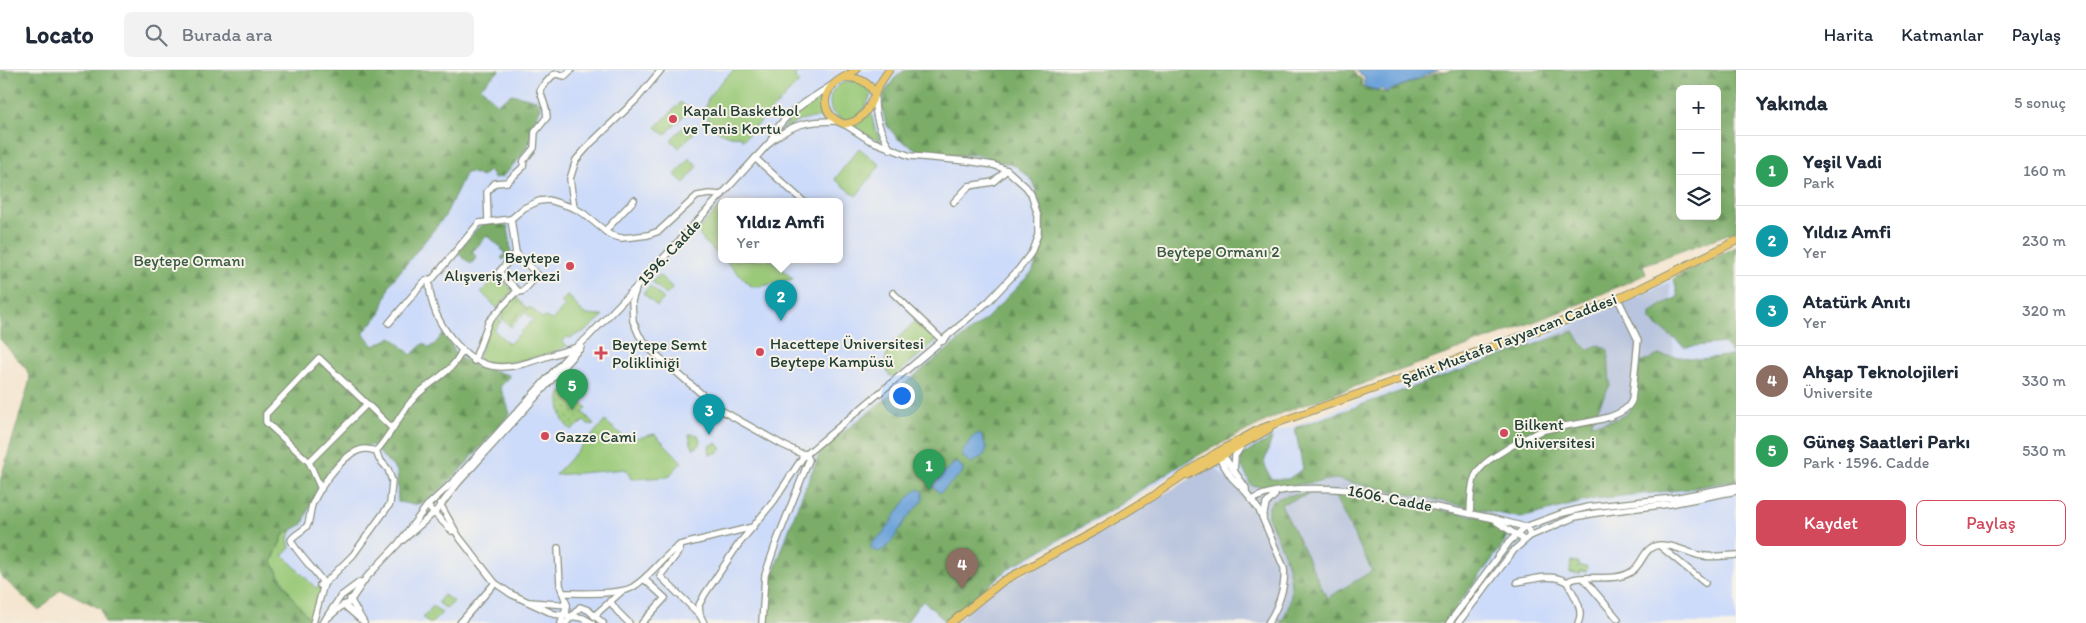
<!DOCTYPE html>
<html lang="tr">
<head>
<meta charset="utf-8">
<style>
	:root { --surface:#fff; --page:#f2f2f3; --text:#1f2937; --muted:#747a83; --line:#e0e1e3; --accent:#d1495b }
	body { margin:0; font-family:Itim,sans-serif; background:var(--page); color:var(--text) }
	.controls { position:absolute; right:15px; top:15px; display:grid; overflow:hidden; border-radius:8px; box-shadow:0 5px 20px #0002 }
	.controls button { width:45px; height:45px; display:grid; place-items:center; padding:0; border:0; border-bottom:1px solid var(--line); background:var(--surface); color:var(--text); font:25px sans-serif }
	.you { position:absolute; left:901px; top:325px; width:18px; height:18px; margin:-12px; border:4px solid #fff; border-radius:50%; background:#1a73e8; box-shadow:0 0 0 8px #1a73e833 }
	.badge { display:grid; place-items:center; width:32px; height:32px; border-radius:50%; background:var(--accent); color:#fff; font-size:16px; font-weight:700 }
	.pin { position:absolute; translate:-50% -41px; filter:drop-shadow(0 1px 2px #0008) }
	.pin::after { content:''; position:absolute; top:26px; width:18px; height:15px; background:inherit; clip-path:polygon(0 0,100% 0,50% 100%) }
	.popup { position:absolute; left:718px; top:128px; width:125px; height:65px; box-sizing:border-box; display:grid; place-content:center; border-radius:8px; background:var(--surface); filter:drop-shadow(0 1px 4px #0005); font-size:16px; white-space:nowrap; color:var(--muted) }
	.popup b { font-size:19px; color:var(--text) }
	.popup::after { content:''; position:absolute; left:50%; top:100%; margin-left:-10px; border:10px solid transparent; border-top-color:var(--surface) }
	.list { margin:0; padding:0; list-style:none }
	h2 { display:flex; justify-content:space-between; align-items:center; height:65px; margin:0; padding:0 20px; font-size:21px }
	h2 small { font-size:16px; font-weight:400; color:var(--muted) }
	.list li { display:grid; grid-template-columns:32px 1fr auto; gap:15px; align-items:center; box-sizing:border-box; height:70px; padding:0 20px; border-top:1px solid var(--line) }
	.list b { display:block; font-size:19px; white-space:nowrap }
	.list p { margin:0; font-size:16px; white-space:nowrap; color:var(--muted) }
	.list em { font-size:16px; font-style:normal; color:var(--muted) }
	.actions { display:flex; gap:10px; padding:15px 20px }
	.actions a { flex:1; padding:11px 0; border:1px solid var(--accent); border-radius:8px; text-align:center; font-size:18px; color:var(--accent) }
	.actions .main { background:var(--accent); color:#fff }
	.icon { flex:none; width:28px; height:28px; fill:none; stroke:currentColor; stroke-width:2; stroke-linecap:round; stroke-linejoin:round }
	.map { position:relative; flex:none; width:1736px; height:553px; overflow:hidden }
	header { display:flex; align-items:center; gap:30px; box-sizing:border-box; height:70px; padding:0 25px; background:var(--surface); border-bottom:1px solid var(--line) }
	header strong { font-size:24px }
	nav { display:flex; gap:28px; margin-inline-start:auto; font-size:18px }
	.search { width:350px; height:45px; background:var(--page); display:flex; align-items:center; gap:12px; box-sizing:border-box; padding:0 18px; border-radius:8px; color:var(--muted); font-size:19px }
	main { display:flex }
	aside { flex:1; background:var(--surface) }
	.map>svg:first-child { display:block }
	.built { fill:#cddbfa; fill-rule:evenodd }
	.industrial { fill:#b9c5de }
	.grass { fill:#9ac978; stroke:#5c8356 }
	.forest { fill:url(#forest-firs); stroke:#4d754e; fill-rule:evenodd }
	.park { fill:url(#park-dots); stroke:#5c8356 }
	.garden { fill:url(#garden-furrows); stroke:#5c8356 }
	.water { fill:#6da3da; stroke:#467087 }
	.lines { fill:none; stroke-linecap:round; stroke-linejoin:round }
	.minor-casing { stroke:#8a9080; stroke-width:8 }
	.major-casing { stroke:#8a9080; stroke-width:9 }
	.minor { stroke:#fff; stroke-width:5.5 }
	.major { stroke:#eac669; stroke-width:7 }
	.poi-dot { fill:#d1495b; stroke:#f7f3e8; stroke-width:2 }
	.labels { text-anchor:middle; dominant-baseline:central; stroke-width:4; stroke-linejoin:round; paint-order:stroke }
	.poi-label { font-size:16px; fill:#1f3d34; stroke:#f7f3e8; text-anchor:start }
	.park-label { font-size:16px; fill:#385942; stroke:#f7f3e8 }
	.street-label { font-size:16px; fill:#1f3d34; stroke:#f7f3e8 }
</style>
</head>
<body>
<header>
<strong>Locato</strong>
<div class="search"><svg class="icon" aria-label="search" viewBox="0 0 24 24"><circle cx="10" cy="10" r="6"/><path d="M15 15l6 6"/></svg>Burada ara</div>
<nav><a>Harita</a><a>Katmanlar</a><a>Paylaş</a></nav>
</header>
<main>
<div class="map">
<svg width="1736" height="553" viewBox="0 0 1736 553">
	<defs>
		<pattern id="forest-firs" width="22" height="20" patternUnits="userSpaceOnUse" patternTransform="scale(1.25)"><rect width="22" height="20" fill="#7bad68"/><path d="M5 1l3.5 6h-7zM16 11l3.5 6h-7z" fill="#648e56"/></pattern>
		<pattern id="park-dots" width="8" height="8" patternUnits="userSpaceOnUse" patternTransform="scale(1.25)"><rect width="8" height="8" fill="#9ac978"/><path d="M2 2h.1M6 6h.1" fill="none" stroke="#7da463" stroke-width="1.8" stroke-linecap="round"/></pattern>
		<pattern id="garden-furrows" width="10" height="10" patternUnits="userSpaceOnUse" patternTransform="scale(1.25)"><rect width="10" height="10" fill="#9ac978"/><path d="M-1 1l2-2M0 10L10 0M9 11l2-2" fill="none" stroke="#7da463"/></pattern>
	</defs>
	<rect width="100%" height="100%" fill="#f7f3e8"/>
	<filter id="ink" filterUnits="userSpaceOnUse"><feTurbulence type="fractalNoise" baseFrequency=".02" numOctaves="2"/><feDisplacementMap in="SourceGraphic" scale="10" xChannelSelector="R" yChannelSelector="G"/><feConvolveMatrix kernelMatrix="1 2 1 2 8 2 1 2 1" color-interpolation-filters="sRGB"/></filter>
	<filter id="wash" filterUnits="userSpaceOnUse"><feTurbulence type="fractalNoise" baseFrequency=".0096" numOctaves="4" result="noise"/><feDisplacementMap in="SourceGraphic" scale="20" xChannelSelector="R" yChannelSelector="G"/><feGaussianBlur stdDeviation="1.12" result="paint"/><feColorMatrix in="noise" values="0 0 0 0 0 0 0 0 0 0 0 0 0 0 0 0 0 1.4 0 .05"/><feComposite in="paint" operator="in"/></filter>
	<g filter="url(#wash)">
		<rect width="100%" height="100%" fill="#f4e4cd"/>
		<!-- built -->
		<g class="built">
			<path d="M500,0H1051L1257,335L1193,391L1115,441L1025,492L989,516L942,553H238L263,432L481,17ZM722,132H840V190H722Z"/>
			<path d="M1736,177V553H954L1021,505L1265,367L1336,339L1551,261L1674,208Z"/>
		</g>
		<!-- industrial -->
		<path class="industrial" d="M1670,212L1674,290L1647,340L1493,433L1479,457L1290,553H954L993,520L1046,492L1213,396L1227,409L1239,403L1255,419L1320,414L1311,393L1502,288Z"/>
		<!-- grass -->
		<g class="grass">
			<path d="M734,0H795V8L799,12L743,70L740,66C719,70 696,46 710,26C716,16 726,8 734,0Z"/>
			<path d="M851,11L861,12L871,24C866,37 859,51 844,51L832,42C826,26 834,13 851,11Z"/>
			<path d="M822,24V37L825,48C808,47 794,51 780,62L793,46Z"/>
			<path d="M681,32L689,40L665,65L656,57Z"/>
			<path d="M869,44L872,46L874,56L881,72L860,61L853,55Z"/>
			<path d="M686,54L694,63L679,78L671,70Z"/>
			<path d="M859,78L880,95L856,126L835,109Z"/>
			<path d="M689,88L698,96L684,113L675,105Z"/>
			<path d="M722,134V188L701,168L698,160Z"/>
			<path d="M724,190H772L793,209L758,217L751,216Z"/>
			<path d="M659,205L673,218L666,225L652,212Z"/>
			<path d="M497,206L513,220L497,238L481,222Z"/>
			<path d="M650,216L664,229L657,236L643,223Z"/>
			<path d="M568,225L583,243L587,245L603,246L587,260L570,268L567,267L563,271L567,276C549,285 497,300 478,289C483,275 486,258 496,247L501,251L494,260L509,274L533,250L525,242L530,237L543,249L545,247L552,250L565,236L561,232Z"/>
			<path d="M917,250L938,269L896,305L890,306C874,285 902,264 917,250Z"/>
			<path d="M605,351L628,370L655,364L682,392L668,407L631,409L626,399L555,405Z"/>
			<path d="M689,364L698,365L701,373L694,379L691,374Z"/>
			<path d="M717,373L722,379L718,382L710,385L709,376Z"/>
			<path d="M292,460L288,469L290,478L283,485L316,518L320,516L322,520L311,550L295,532L272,492L284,464Z"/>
			<path d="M444,525L454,532L446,539L438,532Z"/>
			<path d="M433,536L442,543L432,553H429L423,548Z"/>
		</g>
		<!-- forest -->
		<g class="forest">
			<path d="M0,0H500L481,17L497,34L512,24L536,30L541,38L531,57V70L521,87L502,107L493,108L494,106L488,100L483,107L469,102L465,104L445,146L390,214L380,244L363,263L374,276L392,267L411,285L424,273L429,278L435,274L443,264L459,287L476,297L509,305L508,309L500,317L506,331L510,344C491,364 443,425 421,433C413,436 406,433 398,432L397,401L372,375C331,382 316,419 303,454L284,464L272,491C281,514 295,532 311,550L309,553H105L101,539L61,519L39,541L0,505V411L30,310L27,300L0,269Z"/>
			<path d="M905,0H1354L1356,6L1362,9L1361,17L1387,23L1409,13L1440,2L1458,0H1736V161L1643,195L1646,204L1575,236L1507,262L1284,342L1204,382L1159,408L1117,437L1011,497L945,551L924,531L918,536L906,553H766L769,515L797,438L821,380L986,249L1033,201L1043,172V145L1033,111L1016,96L978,85H948L918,80L898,69L886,54L882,37L884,24L894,9ZM1680,19H1717V146H1680Z"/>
			<path d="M487,153L502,154L508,157L511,183L503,190L501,188L505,184L501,179L502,178L487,166L472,182L477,187L471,194L456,182L480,156Z"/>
			<path d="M1736,177V410L1689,419L1594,429L1521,448L1335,409L1297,415L1263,418L1251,415L1241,395L1242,385L1272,368L1264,393L1271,409H1288L1303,399L1295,358L1574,261L1581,273L1588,279L1599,275L1608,280L1610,315L1590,354C1639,349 1634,335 1640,293L1659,285L1701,289L1734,285L1724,273L1685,277L1650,250V243L1665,233L1678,227L1674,208Z"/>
			<path d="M1332,421L1354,424L1490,449L1504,457L1508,464L1503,475L1444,553H1280C1305,520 1282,478 1268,447C1265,424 1291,426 1308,423V425L1281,434L1327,528L1372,501Z"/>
		</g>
		<!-- park -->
		<g class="park">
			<path d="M561,322L578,328L587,338L583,342L594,354L588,355L584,351L571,360C559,350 558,336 561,322Z"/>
			<path d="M1571,491L1578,492V496L1587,497L1586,502L1580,501V504L1570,503Z"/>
		</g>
		<!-- garden -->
		<path class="garden" d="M515,226L528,239L511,257L498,245Z"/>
		<!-- water -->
		<g class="water">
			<path d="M1356,0H1439L1386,22L1381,19L1376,20L1363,16L1365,7L1360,5Z"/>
			<path d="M980,363L987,379L983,386L971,393L961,385C966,377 970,366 980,363Z"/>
			<path d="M956,392L963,398L962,403L940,423L930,415C931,413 953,394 956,392Z"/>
			<path d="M919,419L923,422V430C918,436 912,442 907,448C898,461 893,474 879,482L871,479V475C874,469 881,467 885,461C892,451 908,423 919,419Z"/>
		</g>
	</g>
	<g filter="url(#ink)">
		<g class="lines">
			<!-- minor casing -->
			<g class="minor-casing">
				<g id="minor">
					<path d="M875,27C874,47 881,62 890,79"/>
					<path d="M771,70C780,45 811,29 832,15"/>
					<path d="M755,88L804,132"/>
					<path d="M954,132L969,116L993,112L1007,100"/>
					<path d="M574,138L570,109L576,90L590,74L636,30L661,0"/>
					<path d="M511,149L516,183"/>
					<path d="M488,151L487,122L495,113L507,112L523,97L524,90L534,78L535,62L547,47L546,39L540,21L541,18L553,5L557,4L565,6L571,0"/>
					<path d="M605,161L634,130"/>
					<path d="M516,183L499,202L519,222"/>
					<path d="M636,219L632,231L633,251L639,265L652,281L719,339L783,375L800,383L806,384"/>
					<path d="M893,223L943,271"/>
					<path d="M389,253L424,212L430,209"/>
					<path d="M580,279L575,278C526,290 492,318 452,269C438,252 431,236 429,213L479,153L511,149L524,138L539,131L549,130L574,138L583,143L610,165L621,168L632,167L648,165L659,161L697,126L709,124L722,125"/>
					<path d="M474,291L489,251L515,223L523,221L538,205L516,183"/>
					<path d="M376,381C391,365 400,343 415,327C431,310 453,303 462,280"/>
					<path d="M1223,385L1246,418V422"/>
					<path d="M1219,388L1232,408L1246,422L1259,440L1284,498C1286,516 1278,538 1268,553"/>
					<path d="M309,392L367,334"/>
					<path d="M1234,401L1235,386L1242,375"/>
					<path d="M321,419L309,392L266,352V344L319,288L393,359"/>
					<path d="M1252,430C1274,416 1323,418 1349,420L1491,448L1525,457L1528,459L1530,466"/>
					<path d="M440,434L459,467L495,513L511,524L554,544L583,548L592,553"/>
					<path d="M428,435L430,439L452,461"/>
					<path d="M1470,444C1471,431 1470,417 1475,406C1481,395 1490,389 1500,383C1514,374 1529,365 1545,360C1567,353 1624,353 1632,330L1638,270L1618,229"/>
					<path d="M1263,448L1266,434L1275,425"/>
					<path d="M1497,452L1524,470"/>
					<path d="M403,470L436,441L458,413L581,277"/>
					<path d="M680,475V480L660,506L700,545"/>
					<path d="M1660,476L1705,513"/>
					<path d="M558,478L560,515L567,535L566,545"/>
					<path d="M1584,509L1618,549"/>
					<path d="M1517,512C1535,509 1551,503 1567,512"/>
					<path d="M1567,512C1580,502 1612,514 1631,502C1643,495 1643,476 1660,475C1673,474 1686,482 1698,485C1710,488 1723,486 1736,485"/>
					<path d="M1567,512C1573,524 1585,539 1578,553"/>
					<path d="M563,523C580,523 621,525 633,517C651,506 662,487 680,475L753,457"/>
					<path d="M350,529L364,553"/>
					<path d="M610,531L617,541L629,553"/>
					<path d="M530,532L567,535L561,553"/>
					<path d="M344,535L360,549"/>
					<path d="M594,546L622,521"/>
					<path d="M326,548L341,526L360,512"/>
					<path d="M313,553L324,514C316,501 295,481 291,470C295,463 305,461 308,454C310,448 310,441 312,435C319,418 340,388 357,381C364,378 369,379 376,381L379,389L388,399L392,411L390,434L353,485L324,514L320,515"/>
					<path d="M322,553L343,535L349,533L366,508L398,474L427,436L454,411L575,278L586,269L644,209L771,71C794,53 808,51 837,51"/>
					<path d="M460,553L495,513"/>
					<path d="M566,553L580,537L588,540L603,553"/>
					<path d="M642,553L665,528L644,509"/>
					<path d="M704,553L700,545L699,535L705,524L738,475L774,431L803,387L989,231L1019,199L1031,183L1038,164V146L1031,124L1026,117L1007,100L993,95L967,91L910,86L869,70L844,54"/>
					<path d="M762,553L765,505L776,473L809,390L806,384"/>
					<path d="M1449,553L1509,472L1525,457L1563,443L1588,437L1674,428L1736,416"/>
					<path d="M1458,553L1514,480L1530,466L1575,447L1596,443L1670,434L1736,421"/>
				</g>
			</g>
			<!-- major casing -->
			<g class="major-casing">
				<g id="major">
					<path d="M856,0C849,5 838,9 832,16C819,31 827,48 844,54C865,51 869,37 876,21C879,14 884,7 889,0"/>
					<path d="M844,8C858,7 869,11 875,25"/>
					<path d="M1188,405L1269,359"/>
					<path d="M951,553L1003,511L1099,459L1151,427L1216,383L1260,359L1584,244L1637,220L1736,171"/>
				</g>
			</g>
			<!-- minor -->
			<use href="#minor" class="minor"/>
			<!-- major -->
			<use href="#major" class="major"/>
		</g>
	</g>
	<!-- markers -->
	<g class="poi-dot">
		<circle cx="673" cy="49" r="5"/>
		<circle cx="570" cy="196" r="5"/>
		<circle cx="760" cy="282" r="5"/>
		<path d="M598.5 275.5h5v5h5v5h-5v5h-5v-5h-5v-5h5z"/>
		<circle cx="1504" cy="363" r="5"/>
		<circle cx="545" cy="366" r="5"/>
	</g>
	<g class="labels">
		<!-- poi labels -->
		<g class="poi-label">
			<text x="683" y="40">Kapalı Basketbol<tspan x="683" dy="18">ve Tenis Kortu</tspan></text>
			<text x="560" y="187" text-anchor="end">Beytepe<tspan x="560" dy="18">Alışveriş Merkezi</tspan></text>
			<text x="770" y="273">Hacettepe Üniversitesi<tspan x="770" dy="18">Beytepe Kampüsü</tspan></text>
			<text x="612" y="274">Beytepe Semt<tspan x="612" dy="18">Polikliniği</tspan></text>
			<text x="1514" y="354">Bilkent<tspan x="1514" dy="18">Üniversitesi</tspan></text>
			<text x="555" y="366">Gazze Cami</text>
		</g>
		<!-- park labels -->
		<g class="park-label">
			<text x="1218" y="181">Beytepe Ormanı 2</text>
			<text x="189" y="190">Beytepe Ormanı</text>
		</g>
		<!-- street labels -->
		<g class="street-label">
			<text transform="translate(669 182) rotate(-47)">1596. Cadde</text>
			<text transform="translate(1509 269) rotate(-21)">Şehit Mustafa Tayyarcan Caddesi</text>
			<text transform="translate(1390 428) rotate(11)">1606. Cadde</text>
		</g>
	</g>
</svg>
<div class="controls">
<button>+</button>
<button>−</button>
<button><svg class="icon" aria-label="layers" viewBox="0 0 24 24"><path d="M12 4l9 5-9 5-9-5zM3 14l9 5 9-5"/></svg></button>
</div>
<div class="you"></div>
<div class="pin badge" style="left:929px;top:420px;background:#2e9e5b">1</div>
<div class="pin badge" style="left:781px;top:251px;background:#0f9aa8">2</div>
<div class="popup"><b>Yıldız Amfi</b>Yer</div>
<div class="pin badge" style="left:709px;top:365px;background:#0f9aa8">3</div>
<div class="pin badge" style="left:962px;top:519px;background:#8d6e63">4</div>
<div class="pin badge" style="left:572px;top:340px;background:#2e9e5b">5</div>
</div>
<aside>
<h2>Yakında<small>5 sonuç</small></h2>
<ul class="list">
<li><span class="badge" style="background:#2e9e5b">1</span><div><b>Yeşil Vadi</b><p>Park</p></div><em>160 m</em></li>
<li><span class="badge" style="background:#0f9aa8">2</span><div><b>Yıldız Amfi</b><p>Yer</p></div><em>230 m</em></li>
<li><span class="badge" style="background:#0f9aa8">3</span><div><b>Atatürk Anıtı</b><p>Yer</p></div><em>320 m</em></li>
<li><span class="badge" style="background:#8d6e63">4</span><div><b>Ahşap Teknolojileri</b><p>Üniversite</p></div><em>330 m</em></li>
<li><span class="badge" style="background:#2e9e5b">5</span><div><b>Güneş Saatleri Parkı</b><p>Park · 1596. Cadde</p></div><em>530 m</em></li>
</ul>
<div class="actions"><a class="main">Kaydet</a><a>Paylaş</a></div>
</aside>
</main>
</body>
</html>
